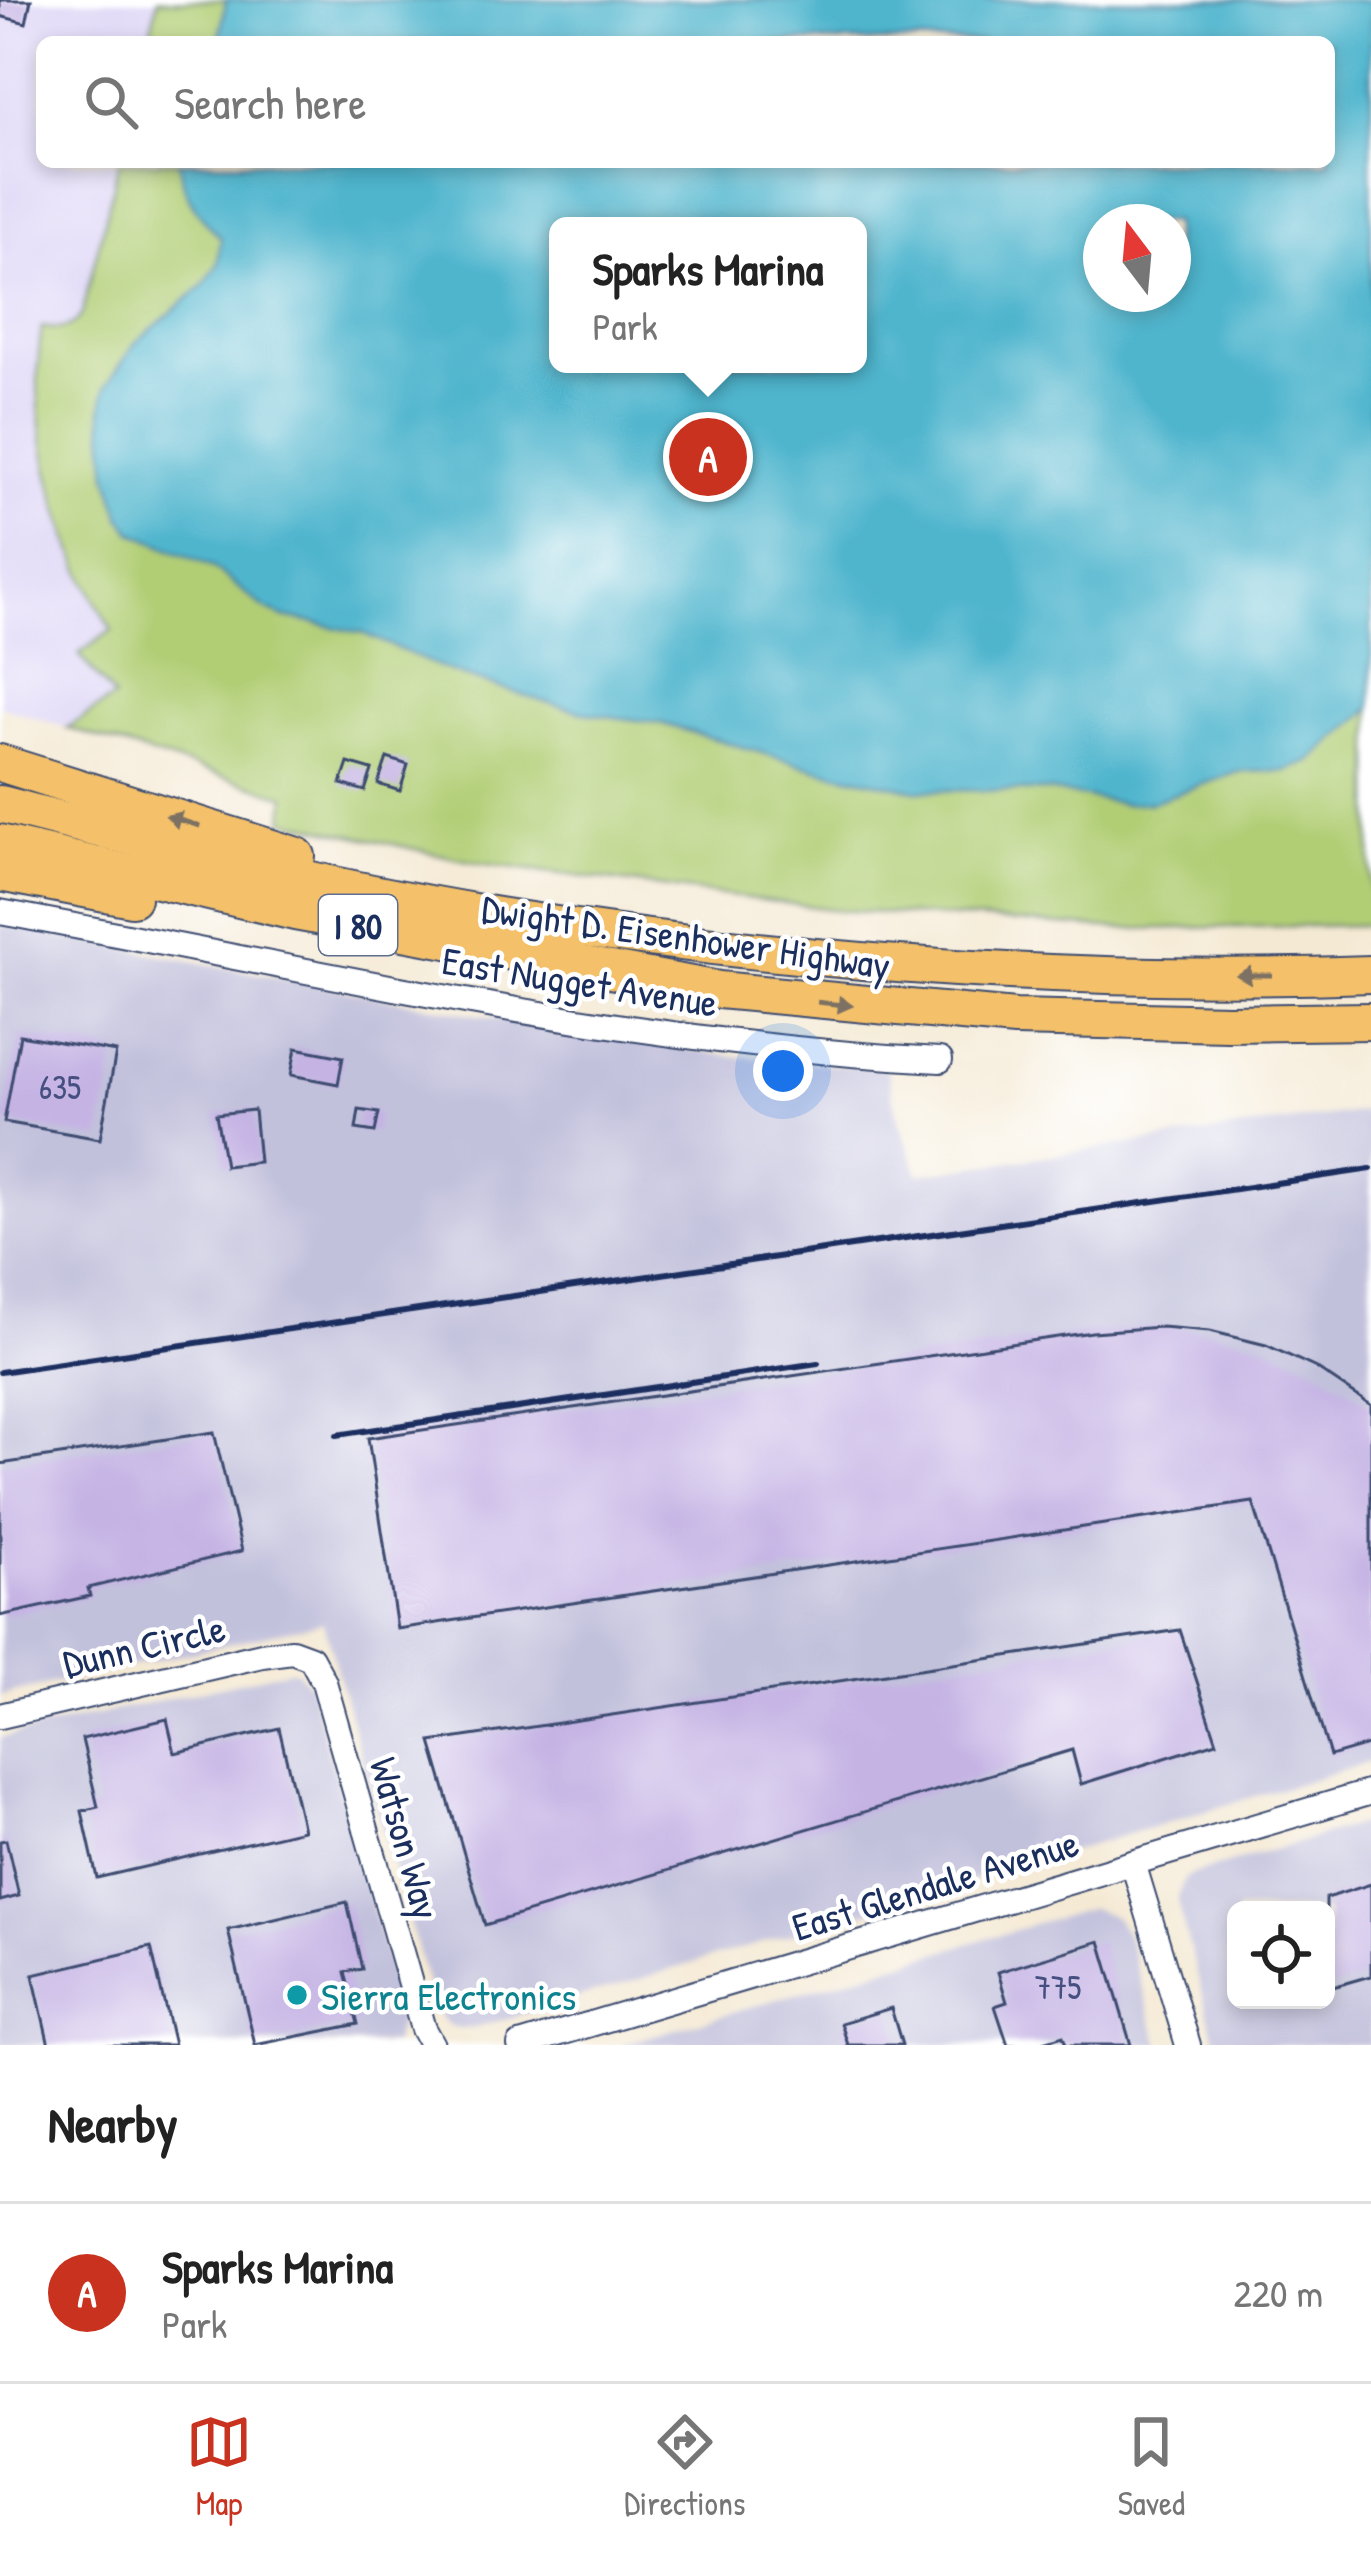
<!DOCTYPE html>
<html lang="en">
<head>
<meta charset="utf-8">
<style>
	:root { --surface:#fff; --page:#f6f6f6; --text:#222; --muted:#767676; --line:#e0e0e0; --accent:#c8321e }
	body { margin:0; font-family:"Patrick Hand",sans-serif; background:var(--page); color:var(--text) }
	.controls { position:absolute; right:36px; bottom:36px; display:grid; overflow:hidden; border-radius:18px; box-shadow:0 6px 18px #0003 }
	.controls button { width:108px; height:108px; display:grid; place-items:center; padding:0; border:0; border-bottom:3px solid var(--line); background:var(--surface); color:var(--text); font:60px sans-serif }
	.compass { position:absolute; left:1083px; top:204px; width:108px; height:108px; border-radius:50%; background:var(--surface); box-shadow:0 6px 18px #0003; rotate:344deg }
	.you { position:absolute; left:783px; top:1071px; width:42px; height:42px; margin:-30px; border:9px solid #fff; border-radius:50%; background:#1a73e8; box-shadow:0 0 0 18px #1a73e833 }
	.badge { display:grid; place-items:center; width:78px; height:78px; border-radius:50%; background:var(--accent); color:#fff; font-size:39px; font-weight:700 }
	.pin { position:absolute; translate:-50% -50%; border:6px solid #fff; box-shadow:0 3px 12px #0006 }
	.popup { position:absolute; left:549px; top:217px; width:318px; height:156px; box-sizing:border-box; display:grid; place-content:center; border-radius:18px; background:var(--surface); filter:drop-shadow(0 3px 9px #0005); font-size:39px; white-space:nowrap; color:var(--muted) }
	.popup b { font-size:45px; color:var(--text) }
	.popup::after { content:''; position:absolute; left:50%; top:100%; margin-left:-24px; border:24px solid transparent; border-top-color:var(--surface) }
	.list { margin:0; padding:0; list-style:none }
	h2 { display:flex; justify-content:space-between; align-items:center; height:156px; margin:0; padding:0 48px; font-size:51px }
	h2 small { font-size:39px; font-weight:400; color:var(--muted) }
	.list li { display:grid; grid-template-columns:78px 1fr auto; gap:36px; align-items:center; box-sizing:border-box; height:180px; padding:0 48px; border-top:3px solid var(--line) }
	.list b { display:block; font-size:45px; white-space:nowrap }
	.list p { margin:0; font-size:39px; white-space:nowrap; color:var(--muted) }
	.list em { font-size:39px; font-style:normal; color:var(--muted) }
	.icon { flex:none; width:66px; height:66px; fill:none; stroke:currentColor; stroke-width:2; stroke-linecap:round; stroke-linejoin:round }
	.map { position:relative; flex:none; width:1371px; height:2045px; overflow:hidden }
	.search { position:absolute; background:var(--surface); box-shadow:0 6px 18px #0003; left:36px; right:36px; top:36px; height:132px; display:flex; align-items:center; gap:30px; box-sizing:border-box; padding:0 42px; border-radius:18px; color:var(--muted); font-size:45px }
	.sheet { height:336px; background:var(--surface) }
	nav { display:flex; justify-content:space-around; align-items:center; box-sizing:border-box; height:168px; border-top:3px solid var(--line); background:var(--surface); font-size:33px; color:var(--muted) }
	nav a { display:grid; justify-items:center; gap:6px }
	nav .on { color:var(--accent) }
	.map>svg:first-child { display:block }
	.built { fill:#ddd5f6 }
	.industrial { fill:#c2c1dc; fill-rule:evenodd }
	.green { fill:#b1ce75; stroke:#667e6a; stroke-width:3; fill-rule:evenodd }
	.water { fill:#4fb5cd; stroke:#357296; stroke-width:3; fill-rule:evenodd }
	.building { fill:#c5b3e4 }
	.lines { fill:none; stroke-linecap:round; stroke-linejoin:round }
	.minor-casing { stroke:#3c4b70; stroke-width:28 }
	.highway-casing { stroke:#3c4b70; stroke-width:40 }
	.minor { stroke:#fff; stroke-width:24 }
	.highway { stroke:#f4c16a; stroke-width:36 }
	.rail { stroke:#1b2f5e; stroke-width:6 }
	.oneway { fill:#7d7163 }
	.culture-dot { fill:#0f9aa8; stroke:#fff; stroke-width:4.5 }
	.labels { text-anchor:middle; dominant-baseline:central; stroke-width:9; stroke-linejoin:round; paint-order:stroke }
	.number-label { font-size:33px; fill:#465080 }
	.shield { fill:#fff; stroke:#5f6d8e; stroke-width:3 }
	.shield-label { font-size:36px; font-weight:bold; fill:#1b2f5e }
	.street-label { font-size:39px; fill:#1b2f5e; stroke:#fff }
	.culture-label { font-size:39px; fill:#0d838f; stroke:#fff; text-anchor:start }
</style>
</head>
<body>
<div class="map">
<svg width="1371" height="2045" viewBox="0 0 1371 2045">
	<rect width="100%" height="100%" fill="#fff"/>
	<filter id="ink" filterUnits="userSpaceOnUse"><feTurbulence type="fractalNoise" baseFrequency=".00833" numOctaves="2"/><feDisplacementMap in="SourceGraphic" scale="24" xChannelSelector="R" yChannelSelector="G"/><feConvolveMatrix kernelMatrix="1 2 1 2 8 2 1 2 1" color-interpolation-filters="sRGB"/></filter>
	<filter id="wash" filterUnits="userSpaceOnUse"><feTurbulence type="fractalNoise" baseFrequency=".004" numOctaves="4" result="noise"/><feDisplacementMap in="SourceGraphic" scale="48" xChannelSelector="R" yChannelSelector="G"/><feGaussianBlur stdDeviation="2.7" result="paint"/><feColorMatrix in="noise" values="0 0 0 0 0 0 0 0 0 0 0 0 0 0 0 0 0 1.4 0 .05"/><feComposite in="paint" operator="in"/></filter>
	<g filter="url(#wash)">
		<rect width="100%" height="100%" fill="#f4e9d3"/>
		<!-- built -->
		<path class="built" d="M0,0H159L148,42H42V162H119L82,314L71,327L60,330L42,327L38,352L39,414L49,472L77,560L112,631L114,698L67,728L0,706Z"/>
		<!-- industrial -->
		<g class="industrial">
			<path d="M0,925L503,1020L723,1055L887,1069L896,1113L919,1174L1371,1110V1762L475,2028L460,2029L448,2025L440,2017L430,1995L323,1622L0,1696Z"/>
			<path d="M289,1670L296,1671L309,1684L399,2001L401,2015L393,2044L0,2045V1738Z"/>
			<path d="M1371,1821V2045H1217L1179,1910L1178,1897L1184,1879L1192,1874ZM1236,1910H1326V2000H1236Z"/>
			<path d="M1091,1908L1114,1916L1127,1936L1160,2045H620Z"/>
		</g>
		<!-- green -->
		<path class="green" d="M158,0H1371V925L1119,929L838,910L478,863L284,820L286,796L67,728L114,698L79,654L112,630C61,546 26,425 42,327C60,330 71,331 82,314L119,162H1329V42H148ZM1101,222H1173V294H1101ZM558,226H858V364H558Z"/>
		<!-- water -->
		<path class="water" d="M226,0H1371V708L1310,762L1285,771L1238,772L1152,802L1125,804L1050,791L916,790L824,771L660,723L592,714L538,700L451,672L362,633L284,617L264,608L211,566L132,532L121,517L108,474L102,411L105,388L135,343L204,285L218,264L221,238C197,213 183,198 179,162H1329V42H219ZM1101,222H1173V294H1101ZM558,226H858V364H558Z"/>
		<g id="blocks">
			<!-- building -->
			<g class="building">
				<path d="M0,0H31L26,23L0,16Z"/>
				<path d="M387,758L408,765L400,791L378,784Z"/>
				<path d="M348,763L372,770L365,791L341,784Z"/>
				<path d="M20,1035L116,1052L100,1139L4,1122Z"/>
				<path d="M296,1048L343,1057L338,1084L291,1075Z"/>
				<path d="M254,1110L259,1162L225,1166L216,1114Z"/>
				<path d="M359,1110L379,1113L375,1132L356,1129Z"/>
				<path d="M1161,1327L1210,1331L1266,1345L1316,1368L1371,1405V1744L1330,1756L1253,1502L397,1629L368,1438L1092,1332Z"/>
				<path d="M214,1432L242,1551L88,1588L90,1596L0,1616V1464Z"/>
				<path d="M1180,1630L1217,1742L1081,1784L1072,1750L485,1925L431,1742Z"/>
				<path d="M167,1719L175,1753L279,1728L303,1830L97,1878L82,1811L98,1807L82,1739Z"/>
				<path d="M6,1840L19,1896L0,1901V1841Z"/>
				<path d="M1371,1884V1976L1326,1989V1898Z"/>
				<path d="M347,1902L362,1969L345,1972L358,2024L255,2045L228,1930Z"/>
				<path d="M1100,1941L1131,2045H1066L1063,2036L1034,2045H1008L995,2006L1007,2002L998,1972Z"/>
				<path d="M151,1947L174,2045H49L33,1975Z"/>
				<path d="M891,2008L902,2045H848L841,2023Z"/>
			</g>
		</g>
	</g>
	<g filter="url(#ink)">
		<use href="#blocks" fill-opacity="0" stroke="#3c4b70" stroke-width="3"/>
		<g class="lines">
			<!-- minor casing -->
			<g class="minor-casing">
				<g id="minor">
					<path d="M0,912C312,969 622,1044 940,1060"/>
					<path d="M0,1716L262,1655L292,1651L311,1658L324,1682L423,2029L432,2045"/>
					<path d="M1133,1863L1188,2045"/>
					<path d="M520,2045L1371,1792"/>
				</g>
			</g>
			<!-- highway casing -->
			<g class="highway-casing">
				<g id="highway">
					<path d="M0,763L297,856"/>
					<path d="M0,804C161,845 322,887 486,914C778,962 1076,985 1371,974"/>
					<path d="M0,843L295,912L719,990L1015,1018L1228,1023L1371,1021"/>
					<path d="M0,873L132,898"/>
				</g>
			</g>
			<!-- minor -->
			<use href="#minor" class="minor"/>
			<!-- highway -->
			<use href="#highway" class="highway"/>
			<!-- rail -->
			<g class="rail">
				<path d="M0,1372L1371,1169"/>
				<path d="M337,1435L818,1363"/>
			</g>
		</g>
		<!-- one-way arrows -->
		<defs><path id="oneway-solid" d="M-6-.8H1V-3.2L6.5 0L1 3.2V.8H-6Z" transform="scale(3)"/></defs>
		<g class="oneway">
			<use href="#oneway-solid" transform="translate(183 821) rotate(-163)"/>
			<use href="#oneway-solid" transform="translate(1254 975) rotate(-180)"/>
			<use href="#oneway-solid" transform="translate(835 1004) rotate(6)"/>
		</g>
	</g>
	<!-- markers -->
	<circle class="culture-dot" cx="297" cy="1995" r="12"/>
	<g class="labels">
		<!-- number labels -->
		<g class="number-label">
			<text x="60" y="1087">635</text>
			<text x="1058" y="1987">775</text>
		</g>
		<!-- shield labels -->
		<rect class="shield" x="319" y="895" width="78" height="60" rx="9"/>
		<g class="shield-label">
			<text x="358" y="925">I 80</text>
		</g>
		<!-- street labels -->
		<g class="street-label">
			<text transform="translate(686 936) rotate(8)">Dwight D. Eisenhower Highway</text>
			<text transform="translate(580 981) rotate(9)">East Nugget Avenue</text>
			<text transform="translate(144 1645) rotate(-13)">Dunn Circle</text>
			<text transform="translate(406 1838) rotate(74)">Watson Way</text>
			<text transform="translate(935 1884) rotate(-17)">East Glendale Avenue</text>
		</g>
		<!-- culture labels -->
		<g class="culture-label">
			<text x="321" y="1995">Sierra Electronics</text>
		</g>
	</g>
</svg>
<div class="controls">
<button><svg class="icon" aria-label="locate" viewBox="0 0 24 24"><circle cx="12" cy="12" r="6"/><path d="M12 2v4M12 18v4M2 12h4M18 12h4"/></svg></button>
</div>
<svg class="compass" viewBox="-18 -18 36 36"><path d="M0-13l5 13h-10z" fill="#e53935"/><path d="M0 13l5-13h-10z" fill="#767676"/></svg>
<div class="you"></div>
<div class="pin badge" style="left:708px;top:457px">A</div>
<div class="popup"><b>Sparks Marina</b>Park</div>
<div class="search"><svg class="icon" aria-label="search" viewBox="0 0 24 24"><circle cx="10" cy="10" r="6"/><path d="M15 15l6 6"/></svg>Search here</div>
</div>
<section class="sheet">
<h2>Nearby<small></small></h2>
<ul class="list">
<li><span class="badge">A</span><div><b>Sparks Marina</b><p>Park</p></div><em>220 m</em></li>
</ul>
</section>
<nav>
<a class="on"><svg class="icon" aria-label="map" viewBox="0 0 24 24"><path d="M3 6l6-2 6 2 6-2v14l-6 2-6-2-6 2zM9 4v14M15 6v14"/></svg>Map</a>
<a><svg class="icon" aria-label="directions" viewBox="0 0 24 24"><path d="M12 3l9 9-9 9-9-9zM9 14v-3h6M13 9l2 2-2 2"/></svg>Directions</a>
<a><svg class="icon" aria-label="saved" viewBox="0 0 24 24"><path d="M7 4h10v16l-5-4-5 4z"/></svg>Saved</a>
</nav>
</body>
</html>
